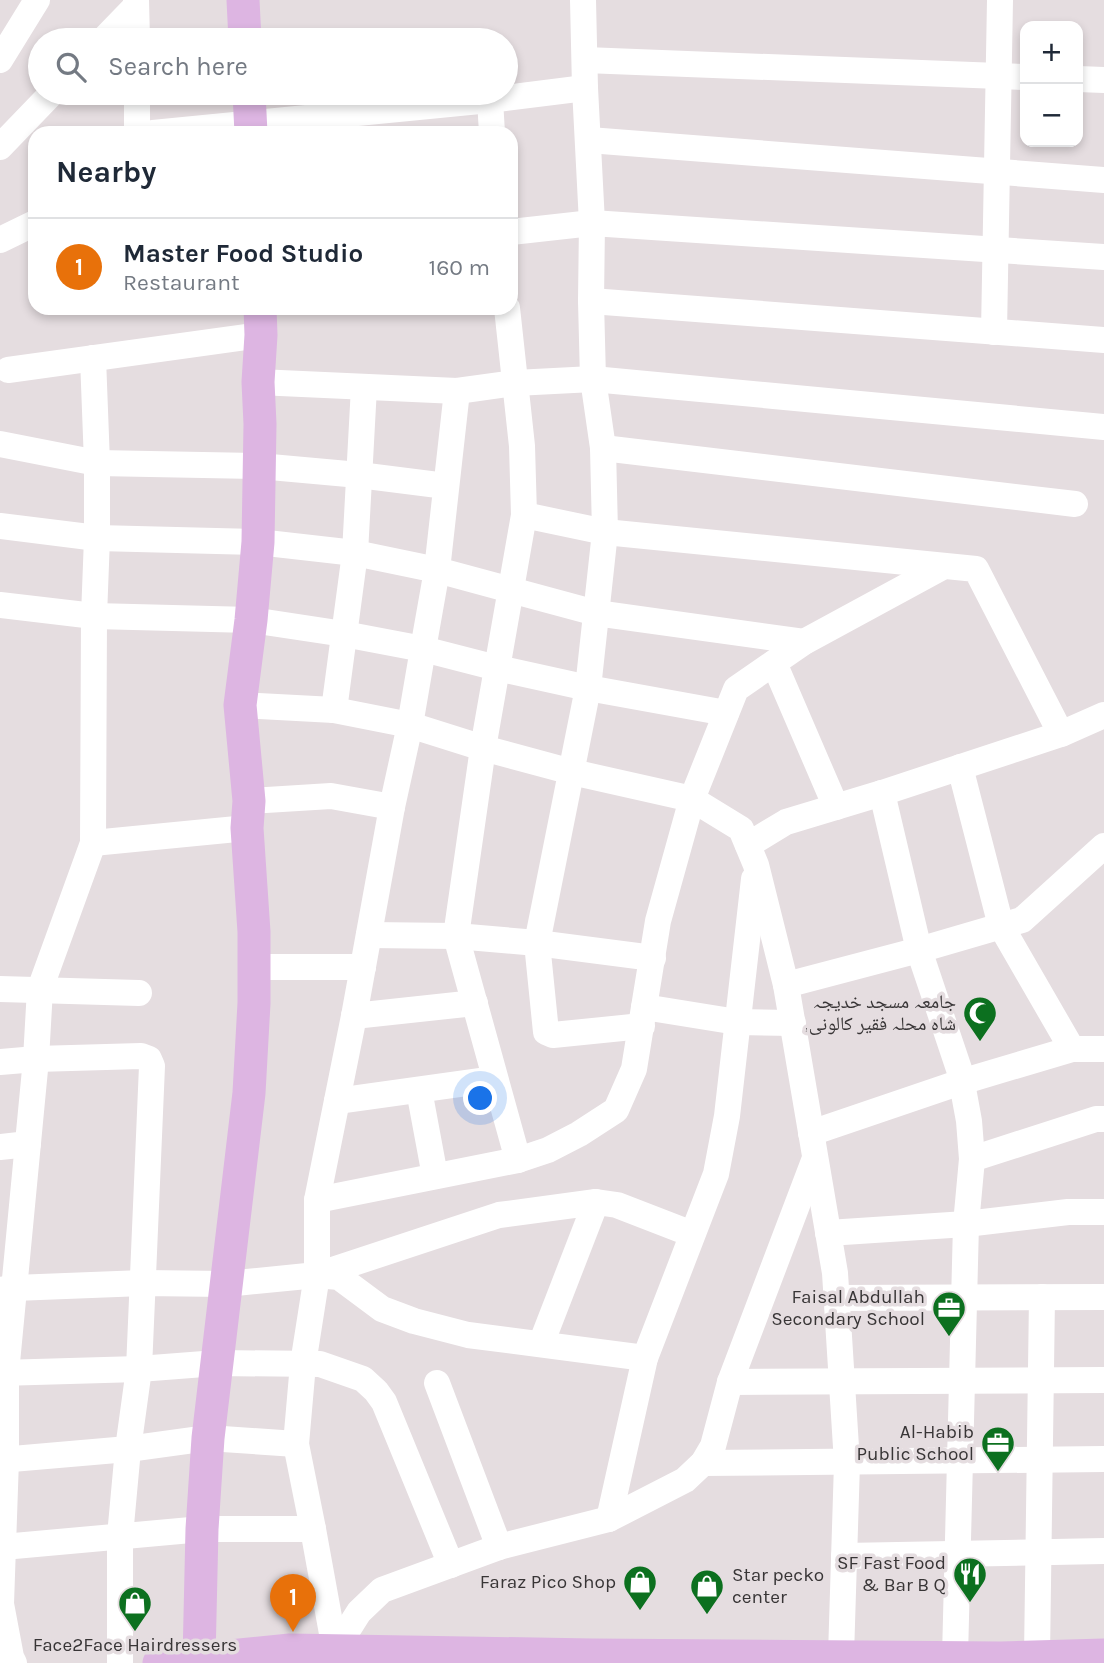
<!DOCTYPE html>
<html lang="en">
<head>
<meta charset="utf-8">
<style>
	:root { --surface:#fff; --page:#f6f6f7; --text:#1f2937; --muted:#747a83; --line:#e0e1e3; --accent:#1a73e8 }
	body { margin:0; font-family:Karla,"Noto Naskh Arabic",sans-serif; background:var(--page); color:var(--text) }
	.controls { position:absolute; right:21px; top:21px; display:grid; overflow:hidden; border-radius:14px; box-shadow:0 4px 10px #0003 }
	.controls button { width:63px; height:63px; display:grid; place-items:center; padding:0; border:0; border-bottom:2px solid var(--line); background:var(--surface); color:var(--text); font:35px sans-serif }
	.you { position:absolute; left:481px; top:1099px; width:24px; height:24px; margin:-18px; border:5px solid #fff; border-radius:50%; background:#1a73e8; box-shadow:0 0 0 10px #1a73e833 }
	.badge { display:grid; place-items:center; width:46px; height:46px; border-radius:50%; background:var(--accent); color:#fff; font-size:23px; font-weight:700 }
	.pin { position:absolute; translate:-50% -58px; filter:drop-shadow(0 2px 4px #0008) }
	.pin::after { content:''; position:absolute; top:37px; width:24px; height:21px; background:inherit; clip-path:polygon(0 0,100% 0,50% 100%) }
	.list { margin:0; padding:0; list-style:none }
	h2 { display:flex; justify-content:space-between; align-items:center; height:91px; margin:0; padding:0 28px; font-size:30px }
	h2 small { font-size:23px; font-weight:400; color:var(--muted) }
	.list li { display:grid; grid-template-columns:46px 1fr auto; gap:21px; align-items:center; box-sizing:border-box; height:98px; padding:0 28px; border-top:2px solid var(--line) }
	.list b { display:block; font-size:26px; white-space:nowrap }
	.list p { margin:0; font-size:23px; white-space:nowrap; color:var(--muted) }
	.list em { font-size:23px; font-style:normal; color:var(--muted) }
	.icon { flex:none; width:38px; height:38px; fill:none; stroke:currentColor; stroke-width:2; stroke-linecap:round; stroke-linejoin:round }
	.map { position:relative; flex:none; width:1104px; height:1663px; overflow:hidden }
	.search { position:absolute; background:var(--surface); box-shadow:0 4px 10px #0003; left:28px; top:28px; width:490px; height:77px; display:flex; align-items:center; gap:18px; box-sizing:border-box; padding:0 24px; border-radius:38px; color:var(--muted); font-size:26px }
	.panel { position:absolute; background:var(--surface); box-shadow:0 4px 10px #0003; left:28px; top:126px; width:490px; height:189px; border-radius:21px }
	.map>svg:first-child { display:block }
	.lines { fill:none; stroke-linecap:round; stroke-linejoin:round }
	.minor { stroke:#fff; stroke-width:26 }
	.major { stroke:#ddb5e2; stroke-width:33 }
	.labels { text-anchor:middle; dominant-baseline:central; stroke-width:7; stroke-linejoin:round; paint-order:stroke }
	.poi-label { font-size:19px; fill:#383536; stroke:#e5dde0; text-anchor:end }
</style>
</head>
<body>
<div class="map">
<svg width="1104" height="1663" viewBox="0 0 1104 1663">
	<rect width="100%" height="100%" fill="#e5dde0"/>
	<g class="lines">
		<!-- minor -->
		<g class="minor">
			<path d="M136,0L137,40"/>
			<path d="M583,0L585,88L592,223L591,301L593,379L603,448L605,532L588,688L537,943L546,1032L553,1035L642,1026"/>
			<path d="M103,40L136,6"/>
			<path d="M0,60L37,0"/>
			<path d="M585,60L1025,77"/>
			<path d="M1078,79L1104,80"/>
			<path d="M137,93V133"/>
			<path d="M490,100L492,133"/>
			<path d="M153,133L490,100L585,88"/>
			<path d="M589,140L1104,180"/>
			<path d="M0,147L52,93"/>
			<path d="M511,232L592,223L1104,257"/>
			<path d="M0,240L35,223"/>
			<path d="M591,301L1104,340"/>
			<path d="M507,308L522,446L524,515L483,748L456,936L518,1160"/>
			<path d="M994,332L1000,0"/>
			<path d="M8,370L261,335"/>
			<path d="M258,382L457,391L515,383L593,379L1104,427"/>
			<path d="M0,444L97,463L259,466L359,475L446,486"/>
			<path d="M603,448L1075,504"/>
			<path d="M524,515L605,532L976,569L1061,734"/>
			<path d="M0,526L97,538L258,542L355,553L437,570L596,613L804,642"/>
			<path d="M0,605L94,616L251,620L344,634L423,649L497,668L588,688L726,713"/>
			<path d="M774,663L836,807"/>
			<path d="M240,705L334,710L410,725L483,748L572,772L692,799L741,829L756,865L786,985L835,1273L847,1463L841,1656"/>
			<path d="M334,710L355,553L364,387"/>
			<path d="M960,767L1001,926L1072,1049"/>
			<path d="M882,793L919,950L960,1072L969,1121L972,1159L966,1224L955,1657"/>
			<path d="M249,801L331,796L392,807"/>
			<path d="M93,843L247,828"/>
			<path d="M748,845L786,822L882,793L1061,734L1104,715"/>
			<path d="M369,935L456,936L537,943L653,958"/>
			<path d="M254,967H363"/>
			<path d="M786,985L919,950L1022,920L1104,846"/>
			<path d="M0,989L139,993"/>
			<path d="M644,1007L737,1022L793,1023"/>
			<path d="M354,1016L475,1003"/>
			<path d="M0,1062L36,1059L141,1056L149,1059L152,1066L139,1369L128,1449L120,1536V1663"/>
			<path d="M419,1090L435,1176"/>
			<path d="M337,1101L495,1079"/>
			<path d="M811,1133L961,1082L1072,1049H1104"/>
			<path d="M0,1147L28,1144"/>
			<path d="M972,1159L1096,1119H1104"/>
			<path d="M317,1200L518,1160L548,1150L579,1134L616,1110L634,1069L658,921L692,799L736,689L804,642L944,566"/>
			<path d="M828,1233L966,1224L1068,1212H1104"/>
			<path d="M317,1275L339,1277L382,1309L414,1321L468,1335L645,1358"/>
			<path d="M0,1290L14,1288L143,1283L226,1284L317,1275L499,1215L596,1202L617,1205L692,1234"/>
			<path d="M836,1298L1104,1297"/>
			<path d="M541,1344L596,1202"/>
			<path d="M0,1373L139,1369L217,1363L320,1364L363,1379L376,1391L384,1402L451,1565"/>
			<path d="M730,1382L1104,1380"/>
			<path d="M437,1383L499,1547"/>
			<path d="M0,1460L128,1449L208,1438L296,1444"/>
			<path d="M703,1463L1104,1459"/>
			<path d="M609,1519L645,1358L716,1174L727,1116L754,879"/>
			<path d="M3,1547L202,1529H313"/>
			<path d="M844,1556L1104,1551"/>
			<path d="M335,1650L313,1529L296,1444L303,1364L317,1275V1200L354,1016L392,807L410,725L423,649L437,570L457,391"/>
			<path d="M335,1650L359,1612L382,1590L499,1547L609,1519L685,1480L703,1463L713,1446L730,1382L815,1158"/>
			<path d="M1037,1656L1042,1297"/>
			<path d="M14,1663L11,1657L1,1604L6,1459V1373L36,1059L40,989L93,843L94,616L97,538V463L93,358"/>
		</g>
		<!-- major -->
		<g class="major">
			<path d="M243,0L245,40"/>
			<path d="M249,93L251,133"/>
			<path d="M199,1659L202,1529L208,1438L249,1093L254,1003V932L247,828L249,801L240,705L251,620L258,542L260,424L258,382L261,335L260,308"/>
			<path d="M159,1663L290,1650L592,1655L1001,1658L1104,1655"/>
		</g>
	</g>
	<!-- icons -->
	<defs>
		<g id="mosque-pin" transform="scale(1.75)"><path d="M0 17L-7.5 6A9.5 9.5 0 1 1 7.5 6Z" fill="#0c701f" stroke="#e5dde0"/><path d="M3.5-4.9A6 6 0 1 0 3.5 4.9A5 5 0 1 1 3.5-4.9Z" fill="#fff"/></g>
		<g id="office-pin" transform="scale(1.75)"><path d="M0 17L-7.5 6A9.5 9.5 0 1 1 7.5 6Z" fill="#0c701f" stroke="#e5dde0"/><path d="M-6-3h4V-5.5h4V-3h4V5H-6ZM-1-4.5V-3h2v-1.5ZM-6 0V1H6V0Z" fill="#fff"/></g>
		<g id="restaurant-pin" transform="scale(1.75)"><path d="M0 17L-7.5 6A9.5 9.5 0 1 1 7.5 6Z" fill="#0c701f" stroke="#e5dde0"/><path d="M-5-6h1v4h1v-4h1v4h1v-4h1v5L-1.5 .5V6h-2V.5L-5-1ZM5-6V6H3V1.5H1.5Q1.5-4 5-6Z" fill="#fff"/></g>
		<g id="shop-pin" transform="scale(1.75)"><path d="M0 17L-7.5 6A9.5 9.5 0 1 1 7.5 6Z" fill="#0c701f" stroke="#e5dde0"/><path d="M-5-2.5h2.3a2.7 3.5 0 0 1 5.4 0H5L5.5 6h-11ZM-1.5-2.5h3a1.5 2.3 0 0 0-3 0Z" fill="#fff"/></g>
	</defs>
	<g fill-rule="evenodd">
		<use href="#mosque-pin" x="980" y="1013"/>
		<use href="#office-pin" x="949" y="1308"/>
		<use href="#office-pin" x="998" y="1443"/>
		<use href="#restaurant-pin" x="970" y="1574"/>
		<use href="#shop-pin" x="640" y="1582"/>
		<use href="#shop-pin" x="707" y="1586"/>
		<use href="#shop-pin" x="135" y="1603"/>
	</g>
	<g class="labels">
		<!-- poi labels -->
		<g class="poi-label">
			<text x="956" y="1002">جامعہ مسجد خدیجہ<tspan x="956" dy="22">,شاہ محلہ فقیر کالونی</tspan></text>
			<text x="925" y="1297">Faisal Abdullah<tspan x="925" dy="22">Secondary School</tspan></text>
			<text x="974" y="1432">Al-Habib<tspan x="974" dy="22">Public School</tspan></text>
			<text x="946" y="1563">SF Fast Food<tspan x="946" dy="22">&amp; Bar B Q</tspan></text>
			<text x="732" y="1575" text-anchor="start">Star pecko<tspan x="732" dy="22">center</tspan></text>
			<text x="616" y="1582">Faraz Pico Shop</text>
			<text x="135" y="1645" text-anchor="middle">Face2Face Hairdressers</text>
		</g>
	</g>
</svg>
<div class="controls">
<button>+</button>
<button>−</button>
</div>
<div class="you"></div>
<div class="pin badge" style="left:293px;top:1632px;background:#e8710a">1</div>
<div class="search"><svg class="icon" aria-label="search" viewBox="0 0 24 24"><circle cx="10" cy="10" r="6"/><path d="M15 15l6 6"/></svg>Search here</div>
<section class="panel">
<h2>Nearby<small></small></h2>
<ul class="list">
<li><span class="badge" style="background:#e8710a">1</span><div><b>Master Food Studio</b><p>Restaurant</p></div><em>160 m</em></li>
</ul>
</section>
</div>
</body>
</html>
